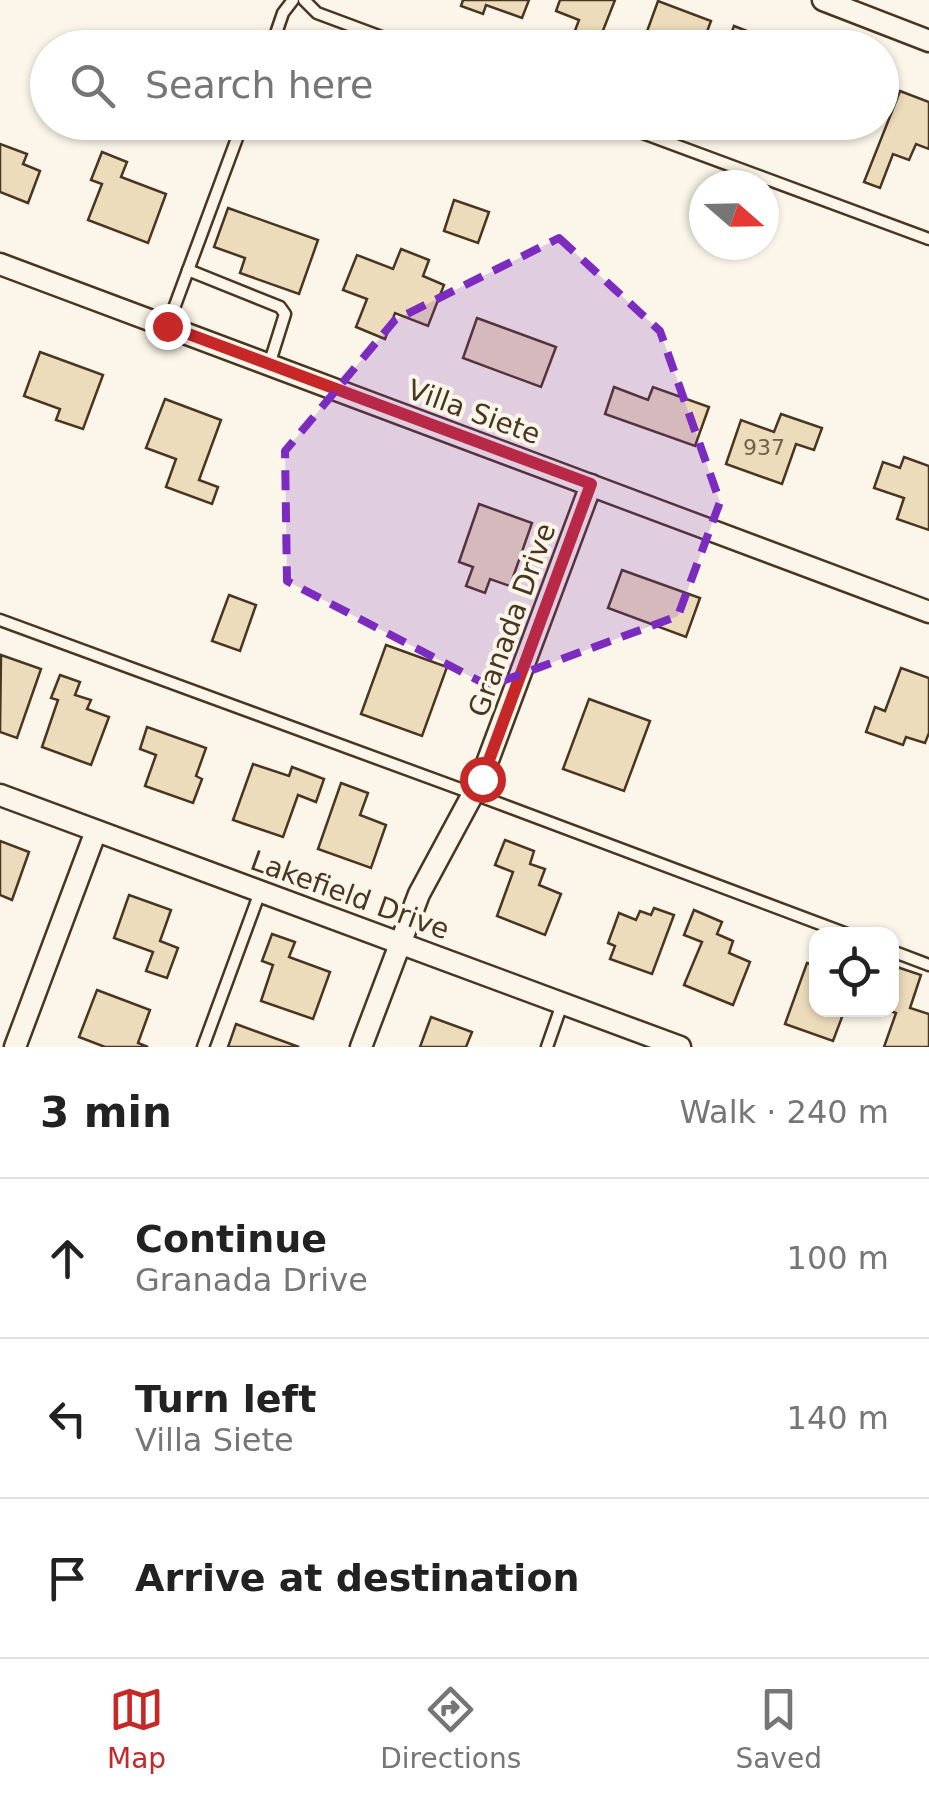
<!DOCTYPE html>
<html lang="en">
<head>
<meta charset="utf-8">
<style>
	:root { --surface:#fff; --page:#f6f6f6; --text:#222; --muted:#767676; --line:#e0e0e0; --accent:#c62828 }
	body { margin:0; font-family:"DejaVu Sans",sans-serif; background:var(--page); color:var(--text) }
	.controls { position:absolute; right:30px; bottom:30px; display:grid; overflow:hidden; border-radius:20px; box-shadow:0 2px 8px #0004 }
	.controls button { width:90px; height:90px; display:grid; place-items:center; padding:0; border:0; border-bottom:2px solid var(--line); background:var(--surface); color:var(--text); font:50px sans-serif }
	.compass { position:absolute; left:689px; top:170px; width:90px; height:90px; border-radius:50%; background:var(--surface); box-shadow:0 2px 8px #0004; rotate:110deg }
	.stop { position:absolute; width:30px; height:30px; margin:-22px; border:8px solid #c62828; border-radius:50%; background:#fff }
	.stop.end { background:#c62828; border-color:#fff; box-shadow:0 2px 10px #0008 }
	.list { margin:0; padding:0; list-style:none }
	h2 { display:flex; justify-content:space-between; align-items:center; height:130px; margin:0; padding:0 40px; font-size:42px }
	h2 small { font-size:32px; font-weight:400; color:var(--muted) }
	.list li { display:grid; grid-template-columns:65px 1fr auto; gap:30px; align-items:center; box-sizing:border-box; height:160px; padding:0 40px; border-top:2px solid var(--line) }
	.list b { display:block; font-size:38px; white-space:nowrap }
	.list p { margin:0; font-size:32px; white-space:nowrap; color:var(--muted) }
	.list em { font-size:32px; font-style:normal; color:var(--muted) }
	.icon { flex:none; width:55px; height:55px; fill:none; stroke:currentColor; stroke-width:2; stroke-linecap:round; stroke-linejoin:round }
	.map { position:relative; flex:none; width:929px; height:1047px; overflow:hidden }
	.search { position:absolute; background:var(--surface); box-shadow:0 2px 8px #0004; left:30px; right:30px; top:30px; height:110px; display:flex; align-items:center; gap:25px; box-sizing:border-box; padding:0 35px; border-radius:55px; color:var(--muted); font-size:38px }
	.sheet { height:610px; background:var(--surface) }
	nav { display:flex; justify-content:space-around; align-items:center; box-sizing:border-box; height:140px; border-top:2px solid var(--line); background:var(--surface); font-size:28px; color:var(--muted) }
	nav a { display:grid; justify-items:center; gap:5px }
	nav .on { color:var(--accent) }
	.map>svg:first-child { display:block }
	.building { fill:#ecdcbc; stroke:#4a3520; stroke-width:2.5 }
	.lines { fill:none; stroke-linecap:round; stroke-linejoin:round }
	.lane-casing { stroke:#4a3520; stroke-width:15 }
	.street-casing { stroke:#4a3520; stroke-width:25 }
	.lane { stroke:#fbf6e9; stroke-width:10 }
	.street { stroke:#fbf6e9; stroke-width:20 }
	.route { stroke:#c62828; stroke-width:12 }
	.marked { fill:#7b2cbf; fill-opacity:0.2; stroke:#7b2cbf; stroke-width:8; stroke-dasharray:20 12; stroke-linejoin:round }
	.labels { text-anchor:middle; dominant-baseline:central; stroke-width:8; stroke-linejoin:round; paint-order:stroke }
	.number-label { font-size:22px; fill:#725f47 }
	.street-label { font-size:28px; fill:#4a3520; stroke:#fbf6e9 }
</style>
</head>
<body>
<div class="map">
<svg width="929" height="1047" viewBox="0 0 929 1047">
	<rect width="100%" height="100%" fill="#fbf6e9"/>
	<!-- building -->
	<g class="building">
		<path d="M463,0H529L522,18L486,5L483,14L461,6Z"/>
		<path d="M560,0H615L602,33L620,40L617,48H583L585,40L573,36L579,20L556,11Z"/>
		<path d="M658,1L711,21L701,48H641Z"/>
		<path d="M734,26L783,45V48H726Z"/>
		<path d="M900,91L929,102V149L916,144L909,160L893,154L880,188L864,182Z"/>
		<path d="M785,122H819L814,134Z"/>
		<path d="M822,122H860L856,135Z"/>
		<path d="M0,144L27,154L23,164L40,171L28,203L0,192Z"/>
		<path d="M102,152L127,162L121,177L166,194L148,243L88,220L102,184L91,180Z"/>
		<path d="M454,200L489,212L478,243L444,231Z"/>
		<path d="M228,208L318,240L299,294L240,273L245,258L214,247Z"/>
		<path d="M401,249L429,260L423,276L444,285L428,326L395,313L385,339L356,327L367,299L343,290L357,255L393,269Z"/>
		<path d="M477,318L556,347L541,387L463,358Z"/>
		<path d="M40,352L103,375L83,429L56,420L60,409L24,396Z"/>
		<path d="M614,387L648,400L653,387L709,407L695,446L605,414Z"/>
		<path d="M165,399L221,420L199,480L218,487L212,504L166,487L176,459L146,448Z"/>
		<path d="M781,414L822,428L814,450L796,444L782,484L726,464L741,420L774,432Z"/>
		<path d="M904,457L929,466V530L897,519L904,498L874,488L883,462L900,468Z"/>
		<path d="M479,504L532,523L510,586L490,579L485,593L466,586L473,567L459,562Z"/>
		<path d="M622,570L700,598L686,637L608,608Z"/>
		<path d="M229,595L256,605L240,651L212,641Z"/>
		<path d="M386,645L447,667L422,736L361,714Z"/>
		<path d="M1,655L41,669L17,738L0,732Z"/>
		<path d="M901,668L929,678V733L925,743L906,737L903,745L866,732L875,707L885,711Z"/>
		<path d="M60,675L80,682L75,695L91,700L87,709L109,717L91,765L42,747L58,700L51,698Z"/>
		<path d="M589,699L650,721L624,791L563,769Z"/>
		<path d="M147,727L206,748L196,776L202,779L193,803L145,786L156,755L140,749Z"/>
		<path d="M253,764L289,776L292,767L324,779L316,802L298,795L283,837L233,820Z"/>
		<path d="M341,783L368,793L360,815L386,825L371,868L318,849Z"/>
		<path d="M505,840L534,851L530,864L545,869L539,885L561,894L545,935L497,916L513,872L495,865Z"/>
		<path d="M0,841L29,852L12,900L0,895Z"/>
		<path d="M129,895L171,910L160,941L178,948L167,978L146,971L153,952L114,938Z"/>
		<path d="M654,908L674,915L652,974L610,959L615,946L608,943L619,913L636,920L640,911L651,915Z"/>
		<path d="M694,910L722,922L717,934L733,941L729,953L750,962L733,1005L684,985L702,942L684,935Z"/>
		<path d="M272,934L295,942L289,957L330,972L313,1019L261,1001L273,965L262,961Z"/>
		<path d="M807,963L816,966V1009H845L833,1041L785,1024Z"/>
		<path d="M894,966L921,975L910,1008L929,1014V1047H884L896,1013L885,1009H892Z"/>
		<path d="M97,990L150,1010L138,1043L148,1047H105L79,1037Z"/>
		<path d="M431,1017L472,1032L466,1047H420Z"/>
		<path d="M236,1024L299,1047H228Z"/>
	</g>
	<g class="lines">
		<!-- lane casing -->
		<g class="lane-casing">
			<g id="lane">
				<path d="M304,0L317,13L411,48"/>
				<path d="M271,48L283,13L293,0"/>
				<path d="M613,122L929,239"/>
				<path d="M188,270L280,307L285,314L269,365"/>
				<path d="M167,327L243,122"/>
				<path d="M0,620L474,794L847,934"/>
				<path d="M892,951L929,965"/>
				<path d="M203,1047L260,892"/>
				<path d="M547,1047L562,1004"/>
			</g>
		</g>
		<!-- street casing -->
		<g class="street-casing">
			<g id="street">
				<path d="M823,0L929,41"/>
				<path d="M0,264L929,612"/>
				<path d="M0,795L680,1047"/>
				<path d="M15,1047L96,831"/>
				<path d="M361,1047L419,894L481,779L591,485"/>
			</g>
		</g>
		<!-- lane -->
		<use href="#lane" class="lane"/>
		<!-- street -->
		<use href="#street" class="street"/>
	</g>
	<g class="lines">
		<!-- route -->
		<path class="route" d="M167,326L591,484L482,779"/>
	</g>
	<!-- marked area -->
	<path class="marked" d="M559,238L660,331L720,502L678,616L489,686L287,581L285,451L395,320Z"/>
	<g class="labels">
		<!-- number labels -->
		<g class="number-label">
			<text x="764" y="447">937</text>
		</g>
		<!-- street labels -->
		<g class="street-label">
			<text transform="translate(474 412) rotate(20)">Villa Siete</text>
			<text transform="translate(512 620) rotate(-70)">Granada Drive</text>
			<text transform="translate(350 895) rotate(20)">Lakefield Drive</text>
		</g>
	</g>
</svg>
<div class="controls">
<button><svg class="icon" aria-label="locate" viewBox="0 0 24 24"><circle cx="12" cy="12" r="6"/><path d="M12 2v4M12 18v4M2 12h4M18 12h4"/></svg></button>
</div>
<svg class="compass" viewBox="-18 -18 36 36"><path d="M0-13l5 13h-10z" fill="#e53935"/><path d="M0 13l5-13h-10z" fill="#767676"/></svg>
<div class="stop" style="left:482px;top:779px"></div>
<div class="stop end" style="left:167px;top:326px"></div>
<div class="search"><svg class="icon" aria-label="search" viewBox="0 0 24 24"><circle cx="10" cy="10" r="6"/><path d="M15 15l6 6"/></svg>Search here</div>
</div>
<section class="sheet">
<h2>3 min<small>Walk · 240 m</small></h2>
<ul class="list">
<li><svg class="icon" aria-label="ahead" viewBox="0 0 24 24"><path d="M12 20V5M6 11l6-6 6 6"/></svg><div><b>Continue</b><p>Granada Drive</p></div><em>100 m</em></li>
<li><svg class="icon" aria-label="left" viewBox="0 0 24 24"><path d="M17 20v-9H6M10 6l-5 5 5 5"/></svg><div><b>Turn left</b><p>Villa Siete</p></div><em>140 m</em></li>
<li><svg class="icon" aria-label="arrive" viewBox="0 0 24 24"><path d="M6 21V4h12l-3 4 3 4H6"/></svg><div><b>Arrive at destination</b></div></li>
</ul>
</section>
<nav>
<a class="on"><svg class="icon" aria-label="map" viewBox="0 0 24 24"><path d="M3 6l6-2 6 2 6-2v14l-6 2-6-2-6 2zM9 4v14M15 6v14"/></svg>Map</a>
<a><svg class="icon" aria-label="directions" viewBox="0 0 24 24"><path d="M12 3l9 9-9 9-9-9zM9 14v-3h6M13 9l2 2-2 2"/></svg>Directions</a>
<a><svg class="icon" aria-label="saved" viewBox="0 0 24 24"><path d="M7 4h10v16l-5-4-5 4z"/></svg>Saved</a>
</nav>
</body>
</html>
